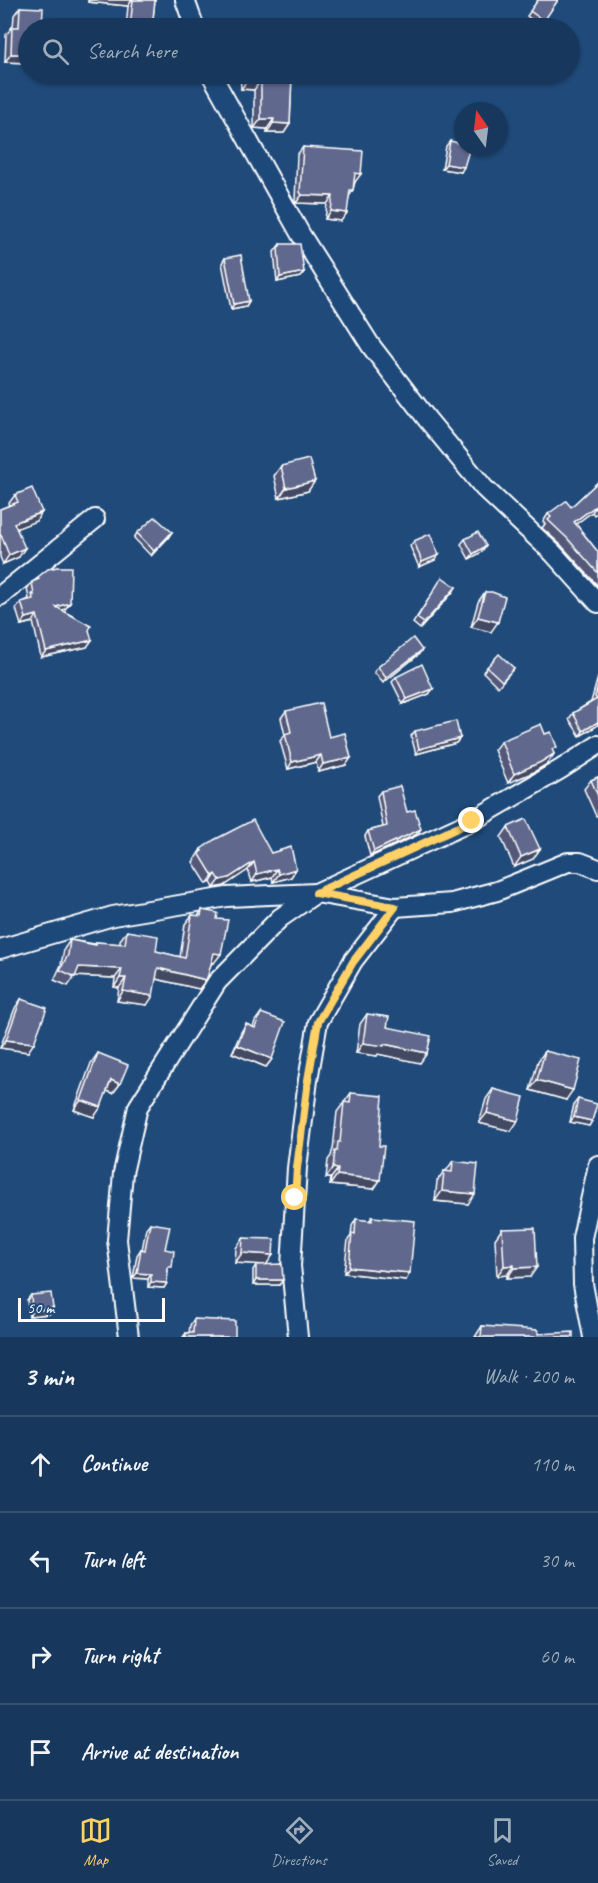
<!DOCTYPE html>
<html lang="en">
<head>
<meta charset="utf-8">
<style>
	:root { --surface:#17385c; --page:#203f62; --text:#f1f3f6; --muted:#9eacbb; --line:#365272; --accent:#ffd166 }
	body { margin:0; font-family:Caveat,sans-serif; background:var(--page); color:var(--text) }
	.compass { position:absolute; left:454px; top:102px; width:54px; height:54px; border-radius:50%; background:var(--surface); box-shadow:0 2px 4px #0004; rotate:346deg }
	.scale { position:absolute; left:18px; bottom:15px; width:147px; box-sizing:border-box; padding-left:6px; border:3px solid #fff; border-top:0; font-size:16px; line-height:21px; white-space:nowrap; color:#fff; -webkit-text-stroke:4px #1f4a7a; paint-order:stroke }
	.stop { position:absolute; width:18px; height:18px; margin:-14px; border:4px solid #ffd166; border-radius:50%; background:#fff }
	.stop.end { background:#ffd166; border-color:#fff; box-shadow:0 2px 6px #0008 }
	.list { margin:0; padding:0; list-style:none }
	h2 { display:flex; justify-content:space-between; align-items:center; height:78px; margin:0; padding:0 24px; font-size:26px }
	h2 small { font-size:20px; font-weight:400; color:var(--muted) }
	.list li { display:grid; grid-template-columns:39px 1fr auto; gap:18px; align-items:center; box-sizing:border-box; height:96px; padding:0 24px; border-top:2px solid var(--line) }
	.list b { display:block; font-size:22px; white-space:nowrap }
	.list em { font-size:20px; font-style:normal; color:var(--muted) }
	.icon { flex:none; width:33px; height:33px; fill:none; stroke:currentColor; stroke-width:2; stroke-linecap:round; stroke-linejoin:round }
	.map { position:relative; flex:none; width:598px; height:1337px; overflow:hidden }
	.search { position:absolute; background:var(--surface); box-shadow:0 2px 4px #0004; left:18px; right:18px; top:18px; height:66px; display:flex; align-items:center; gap:15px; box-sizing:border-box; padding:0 21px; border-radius:33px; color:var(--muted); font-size:22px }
	.sheet { height:462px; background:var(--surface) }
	nav { display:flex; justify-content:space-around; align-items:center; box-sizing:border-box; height:84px; border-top:2px solid var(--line); background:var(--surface); font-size:16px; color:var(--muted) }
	nav a { display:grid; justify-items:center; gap:3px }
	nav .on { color:var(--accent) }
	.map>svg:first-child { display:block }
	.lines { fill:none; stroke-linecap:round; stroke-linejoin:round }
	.street-casing { stroke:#fff; stroke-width:22 }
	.street { stroke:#1f4a7a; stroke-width:18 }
	.wall { fill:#535979; stroke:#fff; stroke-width:1.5 }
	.shaded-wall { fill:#434963; stroke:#fff; stroke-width:1.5 }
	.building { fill:#60688d; stroke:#fff; stroke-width:1.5 }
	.route { stroke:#ffd166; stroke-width:8 }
</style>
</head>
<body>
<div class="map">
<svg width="598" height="1337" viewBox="0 0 598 1337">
	<rect width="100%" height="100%" fill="#1f4a7a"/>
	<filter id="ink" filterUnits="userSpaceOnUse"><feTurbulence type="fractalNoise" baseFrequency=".0167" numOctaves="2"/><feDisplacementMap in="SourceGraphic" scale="12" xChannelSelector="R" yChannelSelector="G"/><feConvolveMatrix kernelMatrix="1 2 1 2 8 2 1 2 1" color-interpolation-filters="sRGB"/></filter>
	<g filter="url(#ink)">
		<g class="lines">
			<!-- street casing -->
			<g class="street-casing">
				<g id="street">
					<path d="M185,0L195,28"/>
					<path d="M211,74L301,235L371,346L427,419L484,488L553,553L598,603"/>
					<path d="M0,596L95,519"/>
					<path d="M0,949L113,916L227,897L316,893L395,907L452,903L497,891L568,862H580L598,869"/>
					<path d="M129,1337L117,1240L123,1173L138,1107L217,982L280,918L316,893L472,821L561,769L598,745"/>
					<path d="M298,1337L291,1266L297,1168L308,1080L318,1022L353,961L395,907"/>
					<path d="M593,1337L583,1284L582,1238L598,1165"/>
				</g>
			</g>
			<!-- street -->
			<use href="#street" class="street"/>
		</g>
		<!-- wall -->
		<g class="wall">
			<path d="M88,0H155L152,28H126L128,6L88,2Z"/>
			<path d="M538,0H558L540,26L527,16Z"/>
			<path d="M20,7L28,28V63L5,62L6,35L12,27H13L14,15Z"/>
			<path d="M240,74H292L290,124L284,133H267V129L254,128V90L241,89Z"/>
			<path d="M450,141L461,172L442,169L446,146Z"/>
			<path d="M303,147L355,182L353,190L349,197L341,221L325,219L327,204L296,203L295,200L297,155Z"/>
			<path d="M280,244L304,272L300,277L277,282L274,252Z"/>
			<path d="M225,258L249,301L246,306L231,309L222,263Z"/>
			<path d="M281,466L308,491L279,498L274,476Z"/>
			<path d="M598,482V512L594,515L592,512L576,524L598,552V586L561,545L542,528L545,524L543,522L548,514L571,507Z"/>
			<path d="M15,495L42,512L36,521L17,528L19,557L3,564L0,557V509L10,505L9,503Z"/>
			<path d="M172,532L151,556L134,538L137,533Z"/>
			<path d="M465,539L486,546L482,552L469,559L461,544Z"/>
			<path d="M414,541L435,560L419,567L410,546Z"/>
			<path d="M38,577L70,603L65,609L62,610L89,630L87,647L41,657L33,622L21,625L16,609L21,602L27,600L29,598L27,589L32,582L36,580Z"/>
			<path d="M439,583L456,587L420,629L413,623Z"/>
			<path d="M485,592L491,632L471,627L478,602Z"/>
			<path d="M422,650L418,655L383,683L374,672L378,667Z"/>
			<path d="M487,667L514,668L498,687L483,672Z"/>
			<path d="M396,677L429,694L403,704L392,682Z"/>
			<path d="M598,677V725L580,736L569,719L573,713L591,702Z"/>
			<path d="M286,711L329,737L346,765L318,772L316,762L288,769L280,741L285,735L281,718Z"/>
			<path d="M415,731L460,738L456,743L416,754L411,736Z"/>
			<path d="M501,741L553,752L554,754L547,764L534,772L508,783L494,750Z"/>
			<path d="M598,777V815L596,816L584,789L591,780Z"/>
			<path d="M381,791L407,812L417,834L370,856L365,836L368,831L383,827L377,796Z"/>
			<path d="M508,827L533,859L514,867L501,837Z"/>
			<path d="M201,849L271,853L296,869L291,877L273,882L272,877L252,882L248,870L224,886L214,888L211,882L207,884L193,862Z"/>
			<path d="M202,910L214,963H212L199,989L156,979L147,1005L117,1001L119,988L114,987L115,978L75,976L68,986L54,980L61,965L64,949L70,940L95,944L96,942L120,944V940L127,931L156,951L180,957L185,924L192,915L198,916Z"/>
			<path d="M21,999L28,1052L0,1048L15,1008Z"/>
			<path d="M261,1013L272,1059L266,1067L232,1053L241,1032L246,1024L253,1027L255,1021Z"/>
			<path d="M367,1014L427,1053L420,1063L378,1054L377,1056L356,1053L360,1024Z"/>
			<path d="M545,1051L566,1100L530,1090L538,1061Z"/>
			<path d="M98,1053L120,1084L113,1093L107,1091L94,1117L74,1110L91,1063Z"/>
			<path d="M493,1089L511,1131L479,1123L486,1099Z"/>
			<path d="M351,1093L379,1146L380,1180L374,1189L330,1185L331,1178H326L328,1160L331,1156L332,1152L333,1149L337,1112Z"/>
			<path d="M578,1099L592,1121L589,1126L570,1122L574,1104Z"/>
			<path d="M453,1161L468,1204L435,1201L437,1181L444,1171H446Z"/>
			<path d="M372,1217L406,1280L344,1273L348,1240L351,1236L352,1226L356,1219L369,1221Z"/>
			<path d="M150,1223L165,1249L168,1272L167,1283L164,1288L148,1287V1279L133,1278L137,1255L141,1249L142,1250L146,1228Z"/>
			<path d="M502,1229L530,1277L507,1278V1275L497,1276L495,1239Z"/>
			<path d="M243,1238L273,1255L266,1264L283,1280L279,1285H253V1270L256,1265L258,1264L235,1263L236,1248Z"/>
			<path d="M31,1295L49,1314L29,1316L27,1300Z"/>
			<path d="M194,1319L235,1337H183L186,1333H189L190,1325Z"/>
			<path d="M482,1326L538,1334L573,1337H475Z"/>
		</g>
		<!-- shaded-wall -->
		<g class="shaded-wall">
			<path d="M89,0H132L128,6L88,2Z"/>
			<path d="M11,54H28V63L5,62Z"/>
			<path d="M248,80H261L254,90L241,89Z"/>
			<path d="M261,119H274L267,129L254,128Z"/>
			<path d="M273,123L290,124L284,133H267Z"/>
			<path d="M446,164L464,167L461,172L442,169Z"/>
			<path d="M355,173L361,174L355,182H350Z"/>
			<path d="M302,195L333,196L327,204L296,203Z"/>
			<path d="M331,211L347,213L341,221L325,219Z"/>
			<path d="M304,272L300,277L277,282L280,277Z"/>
			<path d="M249,301L246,306L231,309L234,304Z"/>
			<path d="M315,481L308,491L279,498L286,488Z"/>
			<path d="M597,505L592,512L569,529L574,522Z"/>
			<path d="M42,512L36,521L8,532L14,523Z"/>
			<path d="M172,532L168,538L151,556L154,551Z"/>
			<path d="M486,546L482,552L469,559L473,554Z"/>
			<path d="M25,548L19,557L3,564L9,555Z"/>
			<path d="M439,555L435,560L419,567L422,562Z"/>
			<path d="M456,587L453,592L420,629L424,623Z"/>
			<path d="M70,603L65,609L52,613L56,607Z"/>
			<path d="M37,615L33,622L21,625L26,618Z"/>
			<path d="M478,617L498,622L491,632L471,627Z"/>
			<path d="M92,640L87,647L41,657L46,651Z"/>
			<path d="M422,650L418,655L383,683L386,678Z"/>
			<path d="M433,689L429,694L403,704L407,699Z"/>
			<path d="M598,722V725L580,736L583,731Z"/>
			<path d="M460,738L456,743L416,754L419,749Z"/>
			<path d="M554,754L547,764L534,772L508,783L514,774Z"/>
			<path d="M321,755L316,762L288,769L292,762Z"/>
			<path d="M351,758L346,765L318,772L323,764Z"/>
			<path d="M421,829L417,834L370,856L374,851Z"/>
			<path d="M540,849L533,859L514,867L521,857Z"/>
			<path d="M254,862L248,870L224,886L214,888L220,880Z"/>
			<path d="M277,869L272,877L252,882L257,874Z"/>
			<path d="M296,869L291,877L273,882L279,874Z"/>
			<path d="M216,874L211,882L207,884L213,876Z"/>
			<path d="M214,953L221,954L214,963L207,962Z"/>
			<path d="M79,967L122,969L115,978L73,976Z"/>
			<path d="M158,968L206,980L199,989L152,978Z"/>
			<path d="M120,978H126L119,988L114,987Z"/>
			<path d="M123,991L153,996L147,1005L117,1001Z"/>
			<path d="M6,1040L34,1043L28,1052L0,1048Z"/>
			<path d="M363,1043L384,1044L427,1053L420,1063L378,1054L377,1056L356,1053Z"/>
			<path d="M237,1045L272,1059L266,1067L232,1053Z"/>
			<path d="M111,1080L120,1084L113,1093L104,1090Z"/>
			<path d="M537,1080L573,1090L566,1100L530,1090Z"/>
			<path d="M81,1100L101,1107L94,1117L74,1110Z"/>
			<path d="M487,1113L518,1121L511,1131L479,1123Z"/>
			<path d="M574,1117L592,1121L589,1126L570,1122Z"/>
			<path d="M333,1168L338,1169L331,1178H326Z"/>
			<path d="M337,1175L380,1180L374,1189L330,1185Z"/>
			<path d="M442,1191L475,1194L468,1204L435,1201Z"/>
			<path d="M242,1253L273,1255L266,1265L235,1263Z"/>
			<path d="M514,1265L507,1275L497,1276L504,1266Z"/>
			<path d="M349,1267L410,1273L406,1280L344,1273Z"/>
			<path d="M537,1267L530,1277L507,1278L514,1268Z"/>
			<path d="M137,1273L151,1274L148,1279L133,1278Z"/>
			<path d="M256,1280H283L279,1285H253Z"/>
			<path d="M151,1282L167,1283L164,1288L148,1287Z"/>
			<path d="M53,1308L49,1314L29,1316L32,1311Z"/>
		</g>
		<!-- building -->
		<g class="building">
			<path d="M133,0H155L152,28H130Z"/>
			<path d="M538,0H558L544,21L530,11Z"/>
			<path d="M20,7L43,8L42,28H28V54H11L12,27H19Z"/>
			<path d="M247,74H292L290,124L273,123L274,119H261V80H248Z"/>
			<path d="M450,141L463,144V147H470L464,167L446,164Z"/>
			<path d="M303,147L363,151L361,174L355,173L353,190H350L347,213L331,211L333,196L302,195L300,192Z"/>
			<path d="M280,244H300L304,272L280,277L278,247L280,246Z"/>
			<path d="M241,255L249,301L234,304L225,258Z"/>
			<path d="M309,459L315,481L286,488L281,466Z"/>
			<path d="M598,482V506L597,505L574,522L598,552V573L567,538L548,520L551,517L548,514L566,501L571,507Z"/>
			<path d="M32,488L42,512L14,523L25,548L9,555L1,535H0V509L18,502L15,495Z"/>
			<path d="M155,517L172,532L154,551L137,533Z"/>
			<path d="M478,532L486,546L473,554L465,539Z"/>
			<path d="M430,534L439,555L422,562L414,541Z"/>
			<path d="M57,567H71L70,603L56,607L91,626L89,630L92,640L46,651L37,615L26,618L21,602L33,599L32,594L34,595L32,582L39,579L38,577L48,569Z"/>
			<path d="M442,577L456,587L424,623L417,618Z"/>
			<path d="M485,592H492L505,597L498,622L478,617Z"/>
			<path d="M413,638L422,650L386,678L378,667Z"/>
			<path d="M499,654L514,668L502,681L487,667Z"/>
			<path d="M422,664L433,689L407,699L396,677Z"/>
			<path d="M598,685V722L583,731L573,713L597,699L595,697Z"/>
			<path d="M321,703L329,737L345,733L351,758L323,764L321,755L292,762L285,734L291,732L286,711Z"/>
			<path d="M456,721L460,738L419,749L415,731Z"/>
			<path d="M541,724L545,734L551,732L557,747L552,749L554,754L541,762L514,774L501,741Z"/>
			<path d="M598,777V796L591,780Z"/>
			<path d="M400,786L407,812L415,810L421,829L374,851L368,831L387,826L381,791Z"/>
			<path d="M526,819L540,849L521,857L508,827Z"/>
			<path d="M253,820L271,853L291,847L296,869L279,874L277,869L257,874L254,862L229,878L220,880L216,874L213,876L199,853L202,851L201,849L214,840Z"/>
			<path d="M202,910L218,913L217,919L228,920L221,954L214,953L208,975L206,980L158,968L153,996L123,991L126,978H120L122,969L79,967L75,977L60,970L68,955L70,940L96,945V942L125,944L127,931L158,936L156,951L185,958L192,915L201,916Z"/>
			<path d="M21,999L47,1008L34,1043L6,1040Z"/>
			<path d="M261,1013L285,1022L272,1059L237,1045L246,1024L255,1028Z"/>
			<path d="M367,1014L389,1017L387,1027L431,1036L427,1053L384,1044V1046L363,1043Z"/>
			<path d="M545,1051L581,1060L573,1090L537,1080Z"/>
			<path d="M98,1053L128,1065L120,1084L111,1080L101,1107L81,1100Z"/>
			<path d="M493,1089L524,1097L518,1121L487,1113Z"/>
			<path d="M351,1093L383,1096L379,1146H384L380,1180L337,1175L338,1169L333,1168L335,1151H337L338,1142H340L344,1102L350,1103Z"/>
			<path d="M578,1099L597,1104L592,1121L574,1117Z"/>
			<path d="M453,1161L478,1164L475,1194L442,1191L444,1171L452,1172Z"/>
			<path d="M372,1217L415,1221L410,1273L349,1267L352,1233L355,1234L356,1219L372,1221Z"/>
			<path d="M150,1223L170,1226L165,1249L174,1251L172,1267H168L167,1283L151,1282V1274L137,1273L141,1249L145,1250Z"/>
			<path d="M535,1228L537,1267L514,1268V1265L504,1266L502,1229Z"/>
			<path d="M243,1238L274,1239L273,1255L242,1253Z"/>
			<path d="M282,1264L283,1280H256V1265Z"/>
			<path d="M51,1293L53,1308L32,1311L31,1295Z"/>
			<path d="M194,1319L235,1321V1337H186V1333H193Z"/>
			<path d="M482,1326L538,1330V1334L573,1332V1337H481Z"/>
		</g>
	</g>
	<g class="lines" filter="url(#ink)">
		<!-- route -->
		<path class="route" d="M295,1198L297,1168L308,1080L318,1022L353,962L395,907L316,893L472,821"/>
	</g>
</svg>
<svg class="compass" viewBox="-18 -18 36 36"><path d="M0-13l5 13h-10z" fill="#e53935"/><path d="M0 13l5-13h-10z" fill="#9eacbb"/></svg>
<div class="scale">50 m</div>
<div class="stop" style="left:295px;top:1198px"></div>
<div class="stop end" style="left:472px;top:821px"></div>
<div class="search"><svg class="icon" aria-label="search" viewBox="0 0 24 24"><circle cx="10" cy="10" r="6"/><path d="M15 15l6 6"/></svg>Search here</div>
</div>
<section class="sheet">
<h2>3 min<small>Walk · 200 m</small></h2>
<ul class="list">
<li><svg class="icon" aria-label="ahead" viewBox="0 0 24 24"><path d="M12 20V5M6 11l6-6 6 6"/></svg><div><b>Continue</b></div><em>110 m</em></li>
<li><svg class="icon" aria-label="left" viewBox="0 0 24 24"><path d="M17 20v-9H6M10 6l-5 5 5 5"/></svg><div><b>Turn left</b></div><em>30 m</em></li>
<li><svg class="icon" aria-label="right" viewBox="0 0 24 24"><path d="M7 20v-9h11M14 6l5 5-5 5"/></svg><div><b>Turn right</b></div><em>60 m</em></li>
<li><svg class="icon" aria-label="arrive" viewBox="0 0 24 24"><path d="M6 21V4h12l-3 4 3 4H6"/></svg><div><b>Arrive at destination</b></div></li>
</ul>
</section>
<nav>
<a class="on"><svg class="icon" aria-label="map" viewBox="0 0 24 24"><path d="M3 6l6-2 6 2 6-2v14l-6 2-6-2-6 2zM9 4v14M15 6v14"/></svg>Map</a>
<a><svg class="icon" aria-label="directions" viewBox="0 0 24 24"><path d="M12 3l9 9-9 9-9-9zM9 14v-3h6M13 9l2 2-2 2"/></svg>Directions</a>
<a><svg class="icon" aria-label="saved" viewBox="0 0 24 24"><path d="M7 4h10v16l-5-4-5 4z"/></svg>Saved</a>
</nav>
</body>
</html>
